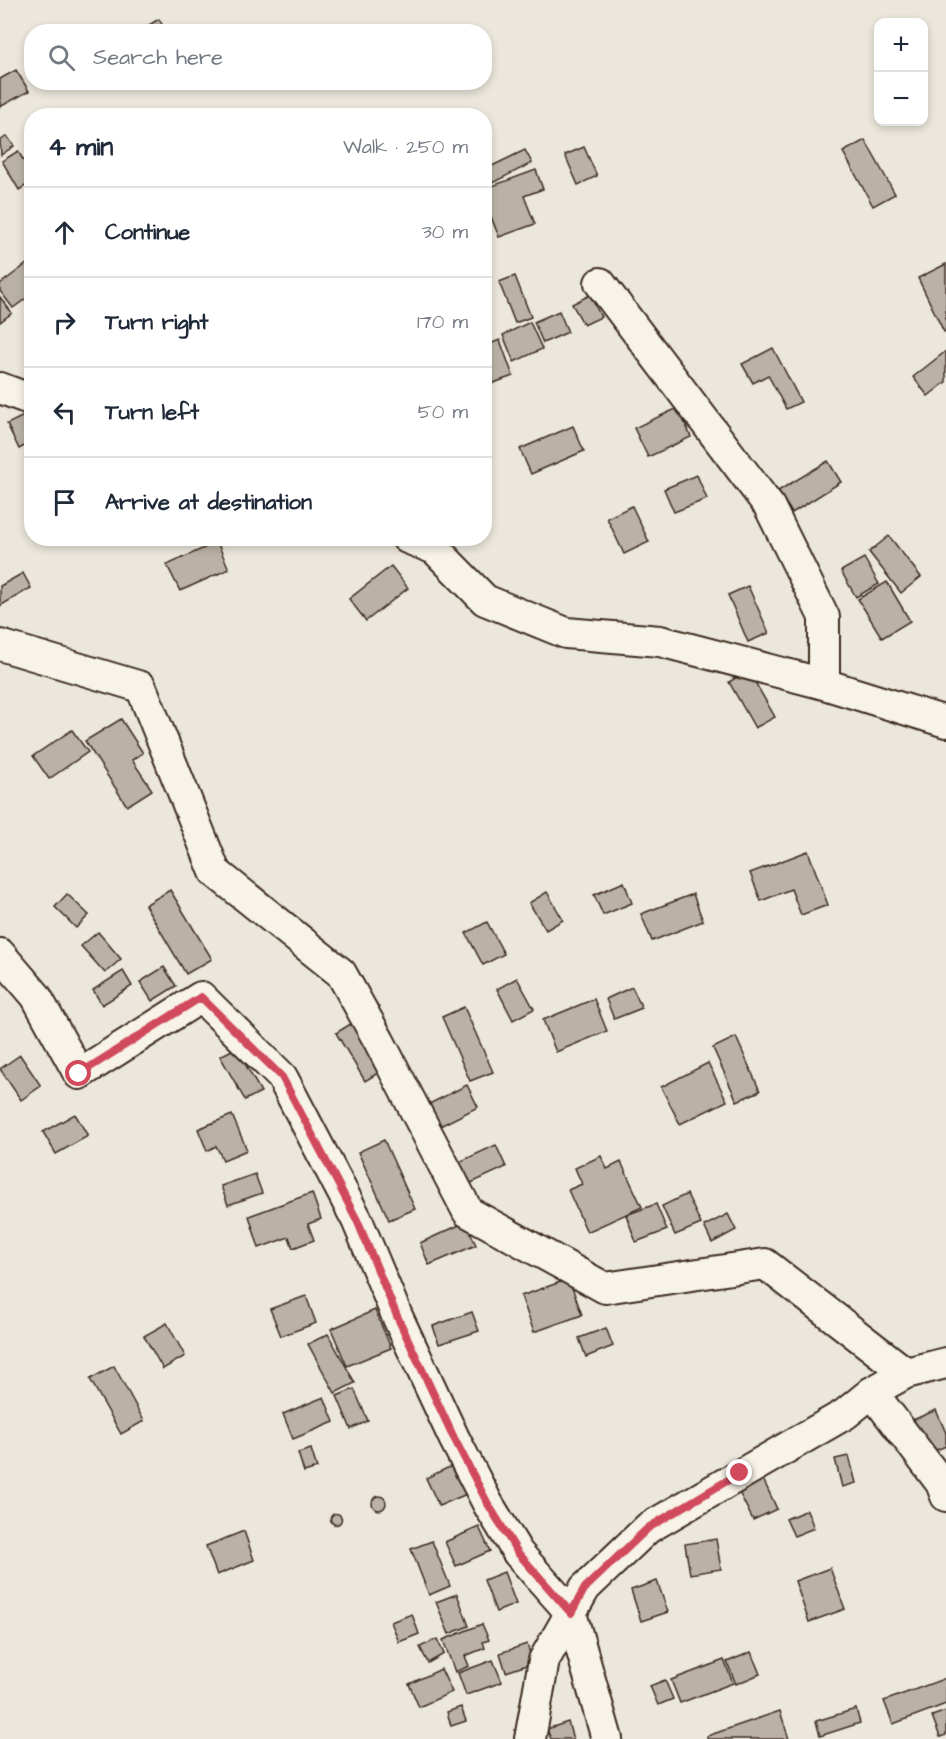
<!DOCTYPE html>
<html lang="en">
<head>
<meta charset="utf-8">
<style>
	:root { --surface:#fff; --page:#f6f6f7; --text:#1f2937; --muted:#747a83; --line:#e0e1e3 }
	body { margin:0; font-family:"Architects Daughter",sans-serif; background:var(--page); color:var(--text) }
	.controls { position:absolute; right:18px; top:18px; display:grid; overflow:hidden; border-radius:12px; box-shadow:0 3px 9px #0003 }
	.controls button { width:54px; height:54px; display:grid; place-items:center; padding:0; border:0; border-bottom:2px solid var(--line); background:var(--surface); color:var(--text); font:30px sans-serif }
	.stop { position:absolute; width:18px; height:18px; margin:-14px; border:4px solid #d1495b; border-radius:50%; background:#fff }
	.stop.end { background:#d1495b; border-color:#fff; box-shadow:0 2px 6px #0008 }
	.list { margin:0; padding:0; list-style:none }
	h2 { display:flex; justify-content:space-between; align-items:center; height:78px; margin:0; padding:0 24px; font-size:26px }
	h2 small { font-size:20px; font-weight:400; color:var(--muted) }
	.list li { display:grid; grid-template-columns:39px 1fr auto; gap:18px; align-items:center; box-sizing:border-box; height:90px; padding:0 24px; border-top:2px solid var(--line) }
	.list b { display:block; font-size:22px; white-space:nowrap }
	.list em { font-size:20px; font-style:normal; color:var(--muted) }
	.icon { flex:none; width:33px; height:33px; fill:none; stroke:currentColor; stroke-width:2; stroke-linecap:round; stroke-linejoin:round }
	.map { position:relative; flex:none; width:946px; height:1739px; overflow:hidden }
	.search { position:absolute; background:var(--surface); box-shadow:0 3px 9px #0003; left:24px; top:24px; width:468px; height:66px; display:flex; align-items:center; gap:15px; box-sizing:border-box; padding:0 21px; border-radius:24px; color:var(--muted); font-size:22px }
	.panel { position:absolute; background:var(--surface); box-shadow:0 3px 9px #0003; left:24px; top:108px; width:468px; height:438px; border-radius:24px }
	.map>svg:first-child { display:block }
	.building { fill:#bab2a7; stroke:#3b2a1e; stroke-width:1.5 }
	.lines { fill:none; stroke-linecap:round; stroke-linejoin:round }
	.minor-casing { stroke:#3b2a1e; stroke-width:34 }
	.minor { stroke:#f7f3e8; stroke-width:30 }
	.route { stroke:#d1495b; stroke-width:8 }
</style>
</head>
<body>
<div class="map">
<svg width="946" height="1739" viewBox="0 0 946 1739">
	<rect width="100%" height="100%" fill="#ece7dc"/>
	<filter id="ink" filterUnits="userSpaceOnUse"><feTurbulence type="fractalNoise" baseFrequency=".0167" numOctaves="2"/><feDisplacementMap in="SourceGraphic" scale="12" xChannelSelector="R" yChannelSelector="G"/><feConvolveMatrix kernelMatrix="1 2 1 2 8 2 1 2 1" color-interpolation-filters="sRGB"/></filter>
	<g filter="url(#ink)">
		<!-- building -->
		<g class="building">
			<path d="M159,19L166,32H137Z"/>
			<path d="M16,70L29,91L0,107V79Z"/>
			<path d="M7,136L14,146L1,155L0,141Z"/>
			<path d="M865,140L895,194L873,206L843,152Z"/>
			<path d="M584,147L597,176L578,185L565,155Z"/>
			<path d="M525,150L532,163L484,187V157L490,167Z"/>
			<path d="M18,151L32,175V182L19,190L2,161Z"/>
			<path d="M536,170L543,189L524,196L535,224L499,237L484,199V189Z"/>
			<path d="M32,260V294L13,308L0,291V284Z"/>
			<path d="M946,264V331L944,332L918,278Z"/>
			<path d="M515,276L531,317L515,323L499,282Z"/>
			<path d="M590,295L601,317L584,325L572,304Z"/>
			<path d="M0,297L12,313L0,322Z"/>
			<path d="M559,311L568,332L543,343L534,322Z"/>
			<path d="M530,322L542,349L514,362L503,335Z"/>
			<path d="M500,340L513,376L488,385L484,377V346Z"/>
			<path d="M773,348L801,402L786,409L768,375L753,383L742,364Z"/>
			<path d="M946,351V382L928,396L913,377Z"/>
			<path d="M678,408L691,437L648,457L634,428Z"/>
			<path d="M32,412V442L19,449L7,424Z"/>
			<path d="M573,426L584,451L531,474L520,449Z"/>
			<path d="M828,461L841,482L792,513L778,491Z"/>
			<path d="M697,475L707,499L674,512L664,489Z"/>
			<path d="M632,506L649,542L624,554L607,518Z"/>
			<path d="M889,536L921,577L901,593L869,552Z"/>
			<path d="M217,542L229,569L180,591L167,565Z"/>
			<path d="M864,558L879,584L856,597L841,571Z"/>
			<path d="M391,566L408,588L366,621L349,599Z"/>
			<path d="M23,573L31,588L0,606V586Z"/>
			<path d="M887,582L910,621L882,638L858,599Z"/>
			<path d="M748,586L769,633L748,642L728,595Z"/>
			<path d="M748,670L775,717L755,728L729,682Z"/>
			<path d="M121,719L143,753L132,760L152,790L127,806L85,741Z"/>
			<path d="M72,730L88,752L49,779L33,756Z"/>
			<path d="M808,851L828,905L801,915L791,889L761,901L750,873Z"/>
			<path d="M624,882L632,903L603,915L594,895Z"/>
			<path d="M170,890L212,959L186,974L145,905Z"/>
			<path d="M547,892L563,920L546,930L529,903Z"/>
			<path d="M67,894L89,915L76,928L55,907Z"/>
			<path d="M693,894L703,921L652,941L641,914Z"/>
			<path d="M487,922L504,954L483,965L466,933Z"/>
			<path d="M98,932L121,959L105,973L81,946Z"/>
			<path d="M164,967L176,986L152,1001L140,982Z"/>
			<path d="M123,971L132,986L102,1005L93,990Z"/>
			<path d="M517,978L534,1009L513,1020L497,989Z"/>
			<path d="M632,987L642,1008L614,1019L606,999Z"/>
			<path d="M594,999L607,1031L556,1052L543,1020Z"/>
			<path d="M464,1007L493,1072L470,1081L442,1017Z"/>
			<path d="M357,1020L386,1068L365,1081L336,1033Z"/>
			<path d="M736,1037L760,1091L737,1101L713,1048Z"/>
			<path d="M236,1048L261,1092L245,1100L220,1056Z"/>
			<path d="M20,1055L41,1086L21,1100L0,1069Z"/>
			<path d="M708,1063L727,1101L680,1124L661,1087Z"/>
			<path d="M467,1085L478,1107L438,1127L427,1105Z"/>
			<path d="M75,1114L88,1136L56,1154L43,1132Z"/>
			<path d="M232,1115L247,1150L223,1160L216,1146L207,1151L198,1129Z"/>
			<path d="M384,1140L415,1209L389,1220L358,1152Z"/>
			<path d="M496,1145L506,1167L467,1185L457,1163Z"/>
			<path d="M601,1156L607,1169L621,1162L642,1207L587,1232L568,1190L582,1184L575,1168Z"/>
			<path d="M255,1174L262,1193L228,1205L221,1186Z"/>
			<path d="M312,1193L321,1219L308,1224L314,1240L293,1248L289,1237L259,1248L249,1216Z"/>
			<path d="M687,1194L701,1224L675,1235L662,1206Z"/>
			<path d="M656,1204L667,1230L636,1242L626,1215Z"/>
			<path d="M728,1214L736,1230L712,1243L704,1226Z"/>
			<path d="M466,1222L476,1245L429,1265L420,1243Z"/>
			<path d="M569,1279L582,1315L534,1332L521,1296Z"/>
			<path d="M306,1296L316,1323L281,1336L270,1309Z"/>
			<path d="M375,1310L391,1348L347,1366L331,1329Z"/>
			<path d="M472,1312L479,1331L439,1344L433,1326Z"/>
			<path d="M167,1323L185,1356L163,1369L144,1336Z"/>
			<path d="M606,1328L613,1346L586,1357L579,1338Z"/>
			<path d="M328,1334L355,1383L335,1393L308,1344Z"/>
			<path d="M114,1366L144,1421L121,1434L90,1379Z"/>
			<path d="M354,1389L368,1421L351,1429L337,1396Z"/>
			<path d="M324,1397L334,1422L293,1439L283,1414Z"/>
			<path d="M936,1410L946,1433V1446L927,1454L913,1420Z"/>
			<path d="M311,1449L317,1468L304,1472L298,1453Z"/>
			<path d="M849,1456L856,1483L842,1487L835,1459Z"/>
			<path d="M458,1463L471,1492L439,1506L426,1478Z"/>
			<path d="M763,1479L777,1509L753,1520L738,1490Z"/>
			<circle cx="379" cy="1503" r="7"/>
			<path d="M807,1510L814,1528L794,1536L786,1519Z"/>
			<circle cx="336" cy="1519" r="5.5"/>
			<path d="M479,1527L490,1551L456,1566L445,1542Z"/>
			<path d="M244,1531L254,1560L217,1575L206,1546Z"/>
			<path d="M716,1539L721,1569L690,1574L685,1544Z"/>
			<path d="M432,1541L450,1586L429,1595L411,1549Z"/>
			<path d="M830,1568L845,1609L809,1622L795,1581Z"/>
			<path d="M504,1572L516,1604L496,1612L484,1580Z"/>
			<path d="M657,1581L668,1612L641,1621L631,1590Z"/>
			<path d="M457,1594L469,1626L449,1634L436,1602Z"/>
			<path d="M412,1614L419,1634L399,1642L391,1622Z"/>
			<path d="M482,1624L489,1640L483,1642L485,1648L465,1656L469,1666L455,1672L443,1640Z"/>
			<path d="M437,1639L444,1654L428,1663L420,1647Z"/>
			<path d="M527,1644L533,1663L506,1672L500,1653Z"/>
			<path d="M751,1652L760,1674L736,1684L727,1662Z"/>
			<path d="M493,1660L502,1682L466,1695L458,1673Z"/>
			<path d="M724,1660L733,1683L680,1703L671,1680Z"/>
			<path d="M441,1669L452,1692L419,1707L409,1684Z"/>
			<path d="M946,1678V1704L893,1724L884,1701Z"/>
			<path d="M665,1680L673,1699L658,1705L650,1686Z"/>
			<path d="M461,1707L466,1721L451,1726L447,1712Z"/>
			<path d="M856,1709L860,1723L820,1736L816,1721Z"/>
			<path d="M780,1711L789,1739H707V1736Z"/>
			<path d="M946,1711V1735L940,1737L932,1716Z"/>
			<path d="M568,1722L573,1739H551L547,1729Z"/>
		</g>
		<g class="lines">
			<!-- minor casing -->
			<g class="minor-casing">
				<g id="minor">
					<path d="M600,283L769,506L824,617V684"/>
					<path d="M0,388L32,400"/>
					<path d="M407,538L435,549L485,600L566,633L660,641L824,684L946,722"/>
					<path d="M0,645L141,687L215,872L341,973L379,1041L468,1212L605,1288L765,1264L906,1373"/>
					<path d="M0,954L36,996L79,1074L201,997L282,1077L357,1220L397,1316L454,1438L488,1504L518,1553L571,1613L607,1739"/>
					<path d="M872,1392L941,1483L946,1496"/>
					<path d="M530,1739L544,1660L585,1588L648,1528L845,1414L872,1392L906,1373L946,1363"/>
				</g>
			</g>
			<!-- minor -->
			<use href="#minor" class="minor"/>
		</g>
	</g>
	<g class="lines" filter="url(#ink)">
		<!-- route -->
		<path class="route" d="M79,1074L201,997L282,1077L357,1220L397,1316L454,1438L488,1504L518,1553L571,1613L585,1588L648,1528L740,1473"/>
	</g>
</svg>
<div class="controls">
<button>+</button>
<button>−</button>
</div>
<div class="stop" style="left:79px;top:1074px"></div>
<div class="stop end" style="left:740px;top:1473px"></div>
<div class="search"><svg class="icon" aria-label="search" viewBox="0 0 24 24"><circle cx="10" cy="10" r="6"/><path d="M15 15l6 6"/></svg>Search here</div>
<section class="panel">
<h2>4 min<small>Walk · 250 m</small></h2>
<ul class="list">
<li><svg class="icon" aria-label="ahead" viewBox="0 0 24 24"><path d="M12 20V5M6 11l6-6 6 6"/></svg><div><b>Continue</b></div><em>30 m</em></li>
<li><svg class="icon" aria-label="right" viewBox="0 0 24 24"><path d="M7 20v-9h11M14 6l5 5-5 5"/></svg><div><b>Turn right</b></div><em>170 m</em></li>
<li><svg class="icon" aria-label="left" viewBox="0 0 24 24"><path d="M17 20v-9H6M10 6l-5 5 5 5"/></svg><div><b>Turn left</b></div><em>50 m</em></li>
<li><svg class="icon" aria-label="arrive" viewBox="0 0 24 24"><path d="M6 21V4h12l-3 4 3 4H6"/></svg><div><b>Arrive at destination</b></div></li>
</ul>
</section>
</div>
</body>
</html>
